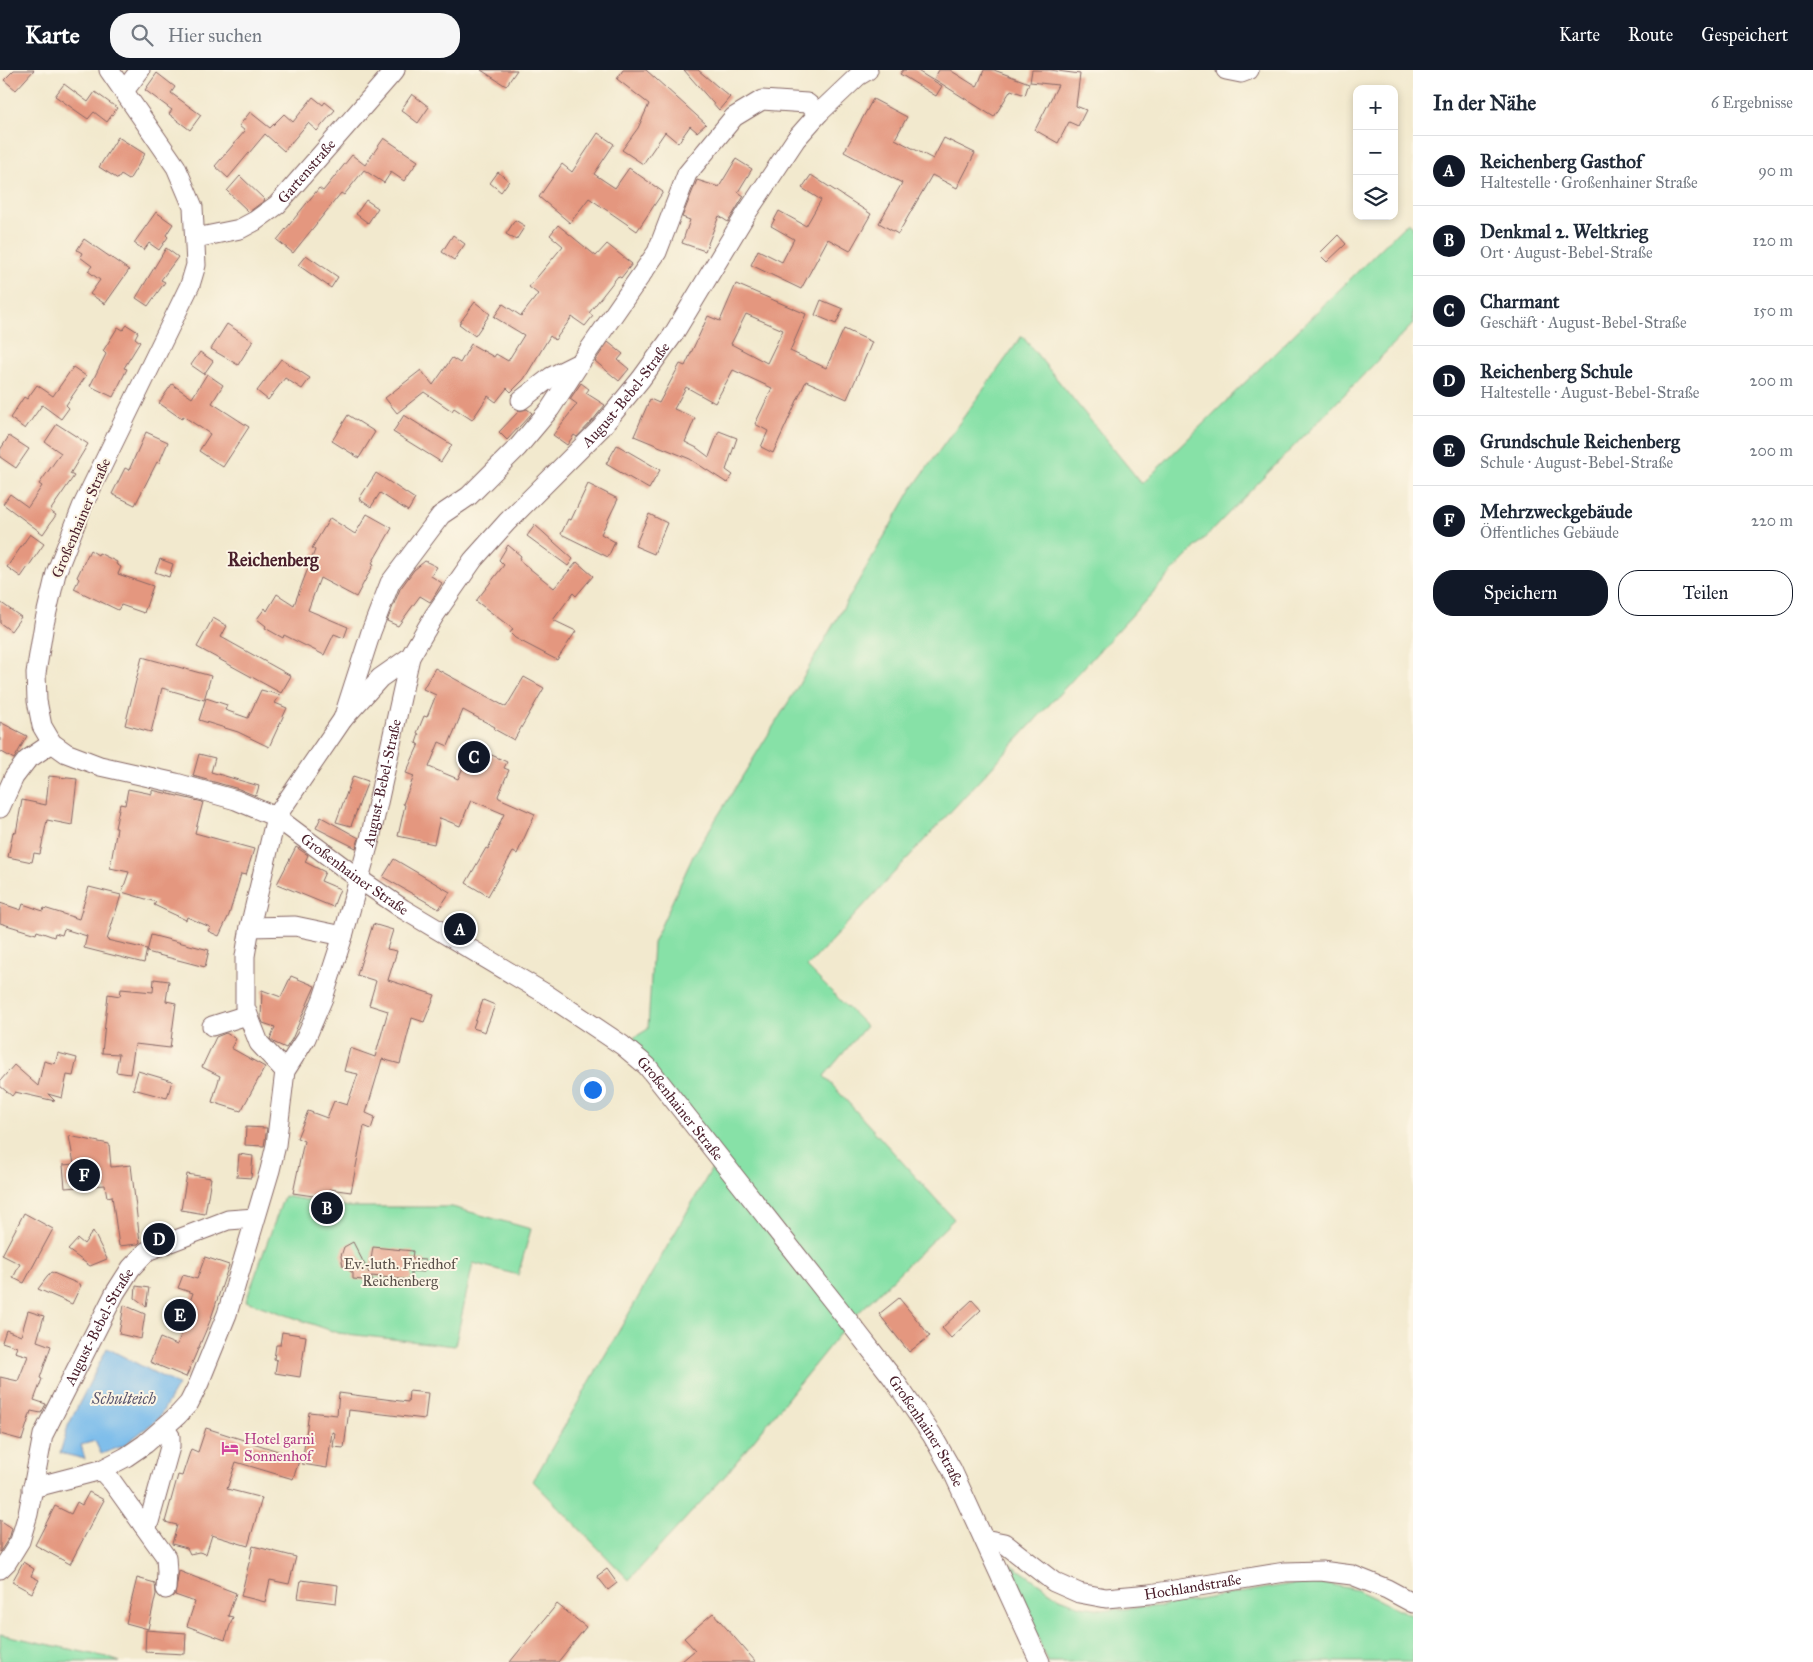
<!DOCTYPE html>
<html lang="de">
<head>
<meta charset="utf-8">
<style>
	:root { --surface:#fff; --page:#f6f6f7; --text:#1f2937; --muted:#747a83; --line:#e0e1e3; --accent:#111827 }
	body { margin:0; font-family:"IM FELL Great Primer",serif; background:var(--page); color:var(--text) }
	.controls { position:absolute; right:15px; top:15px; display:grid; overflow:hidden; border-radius:10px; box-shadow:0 2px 8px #0003 }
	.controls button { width:45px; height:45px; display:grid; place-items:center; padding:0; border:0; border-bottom:1px solid var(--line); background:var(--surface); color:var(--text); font:25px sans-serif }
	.you { position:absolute; left:592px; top:1019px; width:18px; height:18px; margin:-12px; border:4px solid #fff; border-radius:50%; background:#1a73e8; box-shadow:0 0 0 8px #1a73e833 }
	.badge { display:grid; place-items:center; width:32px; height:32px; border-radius:50%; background:var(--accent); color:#fff; font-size:16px; font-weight:700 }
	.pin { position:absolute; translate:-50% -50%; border:2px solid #fff; box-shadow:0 1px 5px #0006 }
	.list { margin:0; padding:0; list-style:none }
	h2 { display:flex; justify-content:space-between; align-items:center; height:65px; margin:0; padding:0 20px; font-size:21px }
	h2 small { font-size:16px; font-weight:400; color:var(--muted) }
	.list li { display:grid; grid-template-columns:32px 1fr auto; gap:15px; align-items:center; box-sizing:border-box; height:70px; padding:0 20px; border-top:1px solid var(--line) }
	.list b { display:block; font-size:19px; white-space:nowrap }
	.list p { margin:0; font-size:16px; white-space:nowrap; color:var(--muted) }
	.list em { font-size:16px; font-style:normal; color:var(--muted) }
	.actions { display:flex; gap:10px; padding:15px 20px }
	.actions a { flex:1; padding:11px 0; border:1px solid var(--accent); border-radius:20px; text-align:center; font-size:18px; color:var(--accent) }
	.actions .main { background:var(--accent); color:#fff }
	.icon { flex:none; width:28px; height:28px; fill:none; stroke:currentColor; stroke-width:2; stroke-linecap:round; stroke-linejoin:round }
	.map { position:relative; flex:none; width:1413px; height:1592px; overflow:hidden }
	header { display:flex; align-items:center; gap:30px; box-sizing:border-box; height:70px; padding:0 25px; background:var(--accent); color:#fff }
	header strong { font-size:24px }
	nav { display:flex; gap:28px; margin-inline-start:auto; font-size:18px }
	.search { width:350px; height:45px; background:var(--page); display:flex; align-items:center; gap:12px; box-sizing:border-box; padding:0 18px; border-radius:20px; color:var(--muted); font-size:19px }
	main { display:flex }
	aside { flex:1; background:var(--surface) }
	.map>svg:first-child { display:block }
	.green { fill:#87e1a7; stroke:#688069 }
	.water { fill:#74b9eb; stroke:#5f6c8b }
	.building { fill:#e4977f; fill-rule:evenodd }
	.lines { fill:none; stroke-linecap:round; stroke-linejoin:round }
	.minor-casing { stroke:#856664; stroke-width:21 }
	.minor { stroke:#fff; stroke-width:19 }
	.labels { text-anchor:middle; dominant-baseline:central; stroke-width:4; stroke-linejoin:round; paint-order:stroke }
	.street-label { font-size:15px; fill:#4a1f2b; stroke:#fcf5e5 }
	.park-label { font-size:15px; fill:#59504a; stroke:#fcf5e5 }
	.hotel-label { font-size:15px; fill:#b23c85; stroke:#fcf5e5; text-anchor:start }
	.water-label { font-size:16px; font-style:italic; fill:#59556e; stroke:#fcf5e5 }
	.quarter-label { font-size:18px; font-weight:bold; fill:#4a1f2b; stroke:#fcf5e5 }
</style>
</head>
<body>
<header>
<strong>Karte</strong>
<div class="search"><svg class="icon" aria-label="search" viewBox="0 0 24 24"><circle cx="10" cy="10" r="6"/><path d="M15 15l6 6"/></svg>Hier suchen</div>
<nav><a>Karte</a><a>Route</a><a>Gespeichert</a></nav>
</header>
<main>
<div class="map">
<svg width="1413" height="1592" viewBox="0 0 1413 1592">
	<rect width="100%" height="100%" fill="#fcf5e5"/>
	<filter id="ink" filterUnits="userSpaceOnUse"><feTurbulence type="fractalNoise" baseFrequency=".02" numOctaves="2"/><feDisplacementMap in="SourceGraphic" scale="10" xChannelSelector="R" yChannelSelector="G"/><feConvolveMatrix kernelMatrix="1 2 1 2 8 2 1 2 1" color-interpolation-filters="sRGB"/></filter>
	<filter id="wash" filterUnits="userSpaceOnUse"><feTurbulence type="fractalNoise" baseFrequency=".0096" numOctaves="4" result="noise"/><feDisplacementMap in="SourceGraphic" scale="20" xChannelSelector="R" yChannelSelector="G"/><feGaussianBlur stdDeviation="1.12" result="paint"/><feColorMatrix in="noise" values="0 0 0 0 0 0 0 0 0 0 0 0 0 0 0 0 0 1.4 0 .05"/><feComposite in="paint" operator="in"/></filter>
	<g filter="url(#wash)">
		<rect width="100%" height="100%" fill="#f2e9ce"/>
		<!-- green -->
		<g class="green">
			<path d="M1408,152L1413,156V254L1183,490L807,897L866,956L824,1006L954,1149L849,1252L724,1407L629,1510L533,1411L719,1086L622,975L648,959L653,873L693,786L794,623L911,420L1022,266L1142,414Z"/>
			<path d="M284,1126L349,1137H452L531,1159L518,1205L473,1193L455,1276L338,1263L246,1231Z"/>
			<path d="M1011,1494L1060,1528L1081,1536L1110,1540L1162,1536L1298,1513L1329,1514L1357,1520L1413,1546V1592H1047Z"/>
			<path d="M0,1564L106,1587L120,1592H0Z"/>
		</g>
		<!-- water -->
		<path class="water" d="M107,1278L178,1315L158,1349L123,1376L101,1384L95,1371L81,1375L85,1389L60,1383L68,1356Z"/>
		<g id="blocks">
			<!-- building -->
			<g class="building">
				<path d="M14,0H34L16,20L4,10Z"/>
				<path d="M481,0H517L506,16Z"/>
				<path d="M623,0H646L706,54L697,62L690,56L678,73L665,62L643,94L622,80L638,58L649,34L617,9Z"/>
				<path d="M684,0H698L730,27L719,40Z"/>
				<path d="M903,0H916L942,16L936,26L900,4Z"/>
				<path d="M939,0H950L977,17L984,0H994L1029,13L1025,25L1011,20L994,47L934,9Z"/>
				<path d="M1032,0H1050L1080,4L1076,36L1086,40L1078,56L1069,52L1058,73L1035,60L1058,15L1030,12Z"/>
				<path d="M157,3L175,17L171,23L201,45L190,60L169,44L172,40L145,20Z"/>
				<path d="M64,14L88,32L95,22L117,38L107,52L94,42L88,49L55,26Z"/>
				<path d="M412,24L429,37L418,53L401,40Z"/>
				<path d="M313,27L323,35L325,32L335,40L317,61L308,53L284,81L265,64L228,108L215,96L245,61L239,56L250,42L270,58L284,44L293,52Z"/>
				<path d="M873,29L907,47L895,69L933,89L944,68L975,83L957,118L932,105L898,164L879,153L902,113L844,82Z"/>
				<path d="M598,63L614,74L594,104L615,118L629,98L663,122L637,161L589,128L570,153L539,127L562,94L572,102Z"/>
				<path d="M118,67L145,84L129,110L121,105L118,109L99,97Z"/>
				<path d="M384,68L418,91L404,111L391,102L384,113L364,100L344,125L341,123L293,183L277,170L319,118L323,121L352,85L365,95Z"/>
				<path d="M736,89L752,99L738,122L744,126L730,149L728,152L719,146L705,181L682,173L690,150L682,147L697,110L719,117Z"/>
				<path d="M498,102L509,111L501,122L490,113Z"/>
				<path d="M811,105L871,144L850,181L828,169L801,219L751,195L758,180L782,192L794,169L771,156L779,141L806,156L821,130L802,118Z"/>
				<path d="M240,106L265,130L249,142L227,121Z"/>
				<path d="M366,130L378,138L368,153L356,144Z"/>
				<path d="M156,142L173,154L166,165L168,167L159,180L149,173L144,180L134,173Z"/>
				<path d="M515,150L525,156L516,170L506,164Z"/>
				<path d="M558,155L596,186L607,174L632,194L621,208L618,206L589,243L593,246L585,256L572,247L555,270L550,266L524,309L511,322L507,318L496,332L488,326L472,350L454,338L452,341L424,322L397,343L385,328L421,300L433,315L452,288L460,293L471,274L494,287L496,284L508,291L524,265L494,247L503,234L521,246L538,224L529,217L563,176L550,165Z"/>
				<path d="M453,165L465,174L454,190L442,182Z"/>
				<path d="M1338,165L1346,174L1327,192L1319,184Z"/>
				<path d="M84,169L129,200L105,234L90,224L100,210L88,201L92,196L80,187L82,183L77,180Z"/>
				<path d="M166,178L178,187L161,210L165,212L148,236L136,228Z"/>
				<path d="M306,185L338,207L331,218L298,195Z"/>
				<path d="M736,214L806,244L790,281L826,298L844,259L872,272L847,329L806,311L773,383L761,377L768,361L755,354L772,318L733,300L715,333L686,317L674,339L695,348L685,372L697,378L709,387L719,361L737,368L726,400L733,405L727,413L690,389L634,366L650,329L659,333L680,294L685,296L708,246L720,251ZM746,244L783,260L767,293L731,274Z"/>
				<path d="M821,230L843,239L836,254L815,245Z"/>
				<path d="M475,232L490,244L475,266L459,254Z"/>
				<path d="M227,254L253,271L238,295L211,279Z"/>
				<path d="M127,255L138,262L135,268L140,272L124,298L127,299L113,327L90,316L106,284L103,281L118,257L123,260Z"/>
				<path d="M608,272L623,284L618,290L629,299L619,311L595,291Z"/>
				<path d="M200,282L213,291L204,304L191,295Z"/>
				<path d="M281,289L310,308L302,319L285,308L268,330L257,321Z"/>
				<path d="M73,297L86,306L66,335L69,338L61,349L42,335L25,359L10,348L24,327L27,329L37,315L53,326Z"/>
				<path d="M207,304L223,315L212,333L249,357L223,397L199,381L210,364L183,346L182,349L159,333L172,314L192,328Z"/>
				<path d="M581,313L589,319L586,323L605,335L593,350L577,367L574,365L567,375L553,365L577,334L570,329Z"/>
				<path d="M527,339L532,343L507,370L499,362L519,341Z"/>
				<path d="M348,345L375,362L359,388L332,371Z"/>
				<path d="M404,345L452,375L441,392L393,362Z"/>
				<path d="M57,354L88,374L70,404L74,406L50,441L56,445L43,464L3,434L10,424L28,437L42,416L39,414L61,383L45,372Z"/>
				<path d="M146,362L168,372L159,393L157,392L135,435L112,424L125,398L129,400Z"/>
				<path d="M9,366L29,379L16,398L0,387V380Z"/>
				<path d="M617,375L660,400L649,419L606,394Z"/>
				<path d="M376,403L415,429L408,441L380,423L371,437L359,429Z"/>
				<path d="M588,414L618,429L601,464L615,472L608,487L561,464L568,449L571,450Z"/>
				<path d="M367,444L392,458L372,493L374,494L356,527L320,508L308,540L348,557L344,568L334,564L324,585L284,565L283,568L265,558L266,556L257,549L265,538L267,541L277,524L294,535L315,480L312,478L330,448L355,464Z"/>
				<path d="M649,444L667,453L654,484L635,476Z"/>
				<path d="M535,455L573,489L568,496L527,466Z"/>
				<path d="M30,464L44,474L21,507L7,497Z"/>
				<path d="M508,475L521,486L519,490L554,518L577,492L593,506L576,526L573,523L553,550L576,561L557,590L515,568L510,563L513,559L476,531L504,495L499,490Z"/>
				<path d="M90,480L98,485L99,483L117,492L116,494L121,497L118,504L153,516L144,543L121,535L118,540L74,519L79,509L77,507Z"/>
				<path d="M160,489L173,494L169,507L155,502Z"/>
				<path d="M425,491L437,497L431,506L442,513L433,528L430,532L420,526L398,556L387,551L400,519L414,500Z"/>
				<path d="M0,532L21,547L11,561L0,553Z"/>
				<path d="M213,548L227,556L221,567L291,606L281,623L197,577Z"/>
				<path d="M142,587L211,606L204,630L162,618L151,662L125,655Z"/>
				<path d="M435,598L506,637L524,607L544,618L514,670L494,659L495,657L463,640L448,676L439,672L429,697L458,709L472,676L507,692L504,698L509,700L498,726L499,728L535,744L517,784L513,782L488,826L466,813L486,778L488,779L504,744L471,730L460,756L440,748L434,774L398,766L405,735L403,734L414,706L406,703L419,674L416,673L419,664L417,663L424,646L427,647L436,625L423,619Z"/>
				<path d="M261,620L280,625L275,633L287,638L269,677L238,662L199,650L206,628L227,635L225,640L248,648Z"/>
				<path d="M0,652L27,666L14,689L0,681Z"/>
				<path d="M199,684L215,688L211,702L259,716L256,726L239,719L193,706Z"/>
				<path d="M49,706L77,709L72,755L47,750L40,784L34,783L32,792L8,787L13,762L16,763L22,730L46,735Z"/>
				<path d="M353,706L368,711L351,756L336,752Z"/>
				<path d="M128,719L152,724V720L203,732L195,763L254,779L246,805L241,804L229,845L219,866L208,861L210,857L187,847L186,850L154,835L156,832L122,822L129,802L110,798L117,758H115L120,734L125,735Z"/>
				<path d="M321,747L359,768L356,778L316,758Z"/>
				<path d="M296,777L308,785L305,792L325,802L321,811L340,819L333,837L277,814Z"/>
				<path d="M394,789L450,822L439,839L383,807Z"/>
				<path d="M89,817L121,825L107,870L147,879L144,893L84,878L87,866L64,859L62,865L55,863L54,867L37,861L36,864L0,853V833L21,840L23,834L43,841L44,838L79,849Z"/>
				<path d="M373,854L393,860L387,879L397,881L388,910L435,925L424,952L412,948L400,994L382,989L366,1043L375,1047L371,1059L364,1056L351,1122L329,1119L327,1128L293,1123L304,1071L297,1068L308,1041L327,1048L334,1031L347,1035L358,1004L344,1001L350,978L375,987L388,941L369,935L376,911L357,905Z"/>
				<path d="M151,865L209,880L205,897L147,882Z"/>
				<path d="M291,906L315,916L292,969L286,978L275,973L270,969L275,957L263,953L261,948L262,920L281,927Z"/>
				<path d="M154,909L169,911L166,931L176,933L170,978L135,974L130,1004L116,1002L119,984L102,983L108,924L120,926L121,919L153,922Z"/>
				<path d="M483,930L495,935L485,962L473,958Z"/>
				<path d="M226,963L236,969L231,978L265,997L241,1041L212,1032L220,1006L202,997L216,967Z"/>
				<path d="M58,983L77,988L73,1006L67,1005L62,1028L48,1024L55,1031L15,1022L12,1026L0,1016V1011L14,995L38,1016L44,991L55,994Z"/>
				<path d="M138,1001L172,1011L167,1028L133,1019Z"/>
				<path d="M246,1057L267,1058L264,1076L245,1075Z"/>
				<path d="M69,1066L109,1074L111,1097L131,1095L140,1172L138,1174L119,1176L112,1126L107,1127L105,1115L65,1118L63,1095L74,1094Z"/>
				<path d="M239,1084L253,1086L251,1108L237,1107Z"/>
				<path d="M187,1104L211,1108L205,1144L181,1140Z"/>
				<path d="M24,1143L53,1159L24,1213L13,1208L20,1194L2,1185Z"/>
				<path d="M93,1161L107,1189L90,1196L68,1180L78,1169L84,1174Z"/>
				<path d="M353,1172L369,1203L373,1177L413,1181L412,1189L425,1190L424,1202L411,1201V1210L371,1206L373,1211L353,1209V1203L343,1196L341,1186L344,1177Z"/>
				<path d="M205,1187L229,1195L210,1251L186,1307L150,1292L160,1268L177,1275L190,1244L186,1243L193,1223L178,1218L183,1205L197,1209Z"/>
				<path d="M51,1202L81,1215L72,1234L38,1219Z"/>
				<path d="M136,1216L149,1218L146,1236L135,1228Z"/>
				<path d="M899,1228L930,1266L909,1282L879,1244Z"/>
				<path d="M972,1230L981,1240L951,1268L942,1258Z"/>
				<path d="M124,1235L145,1244L141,1269L119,1264Z"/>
				<path d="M28,1241L44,1246L37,1271L51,1276L40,1308L42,1309L34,1330L46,1334L41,1343L31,1341L22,1370L0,1364V1307L18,1311L28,1286L15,1282L17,1277L2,1272L6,1260L21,1266Z"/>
				<path d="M282,1262L306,1266L300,1307L275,1303L277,1290L274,1289L276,1275H280Z"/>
				<path d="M409,1321L428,1323L425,1349L349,1340L344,1378L333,1377L335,1363L332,1362L327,1398L302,1394L309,1342L337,1345L339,1323L408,1332Z"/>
				<path d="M206,1358L300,1388L293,1409L236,1392L227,1419L262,1428L248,1476L212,1465L206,1484L199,1482L190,1484L187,1478L172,1474L177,1455L165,1452L178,1405L182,1406L191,1379L198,1382Z"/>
				<path d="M89,1422L104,1430L70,1494L35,1475L55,1436L71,1444L77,1432L82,1435Z"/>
				<path d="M0,1450L12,1458L10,1466L0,1482Z"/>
				<path d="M253,1476L296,1487L289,1514L270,1510L265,1532L241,1526Z"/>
				<path d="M23,1492L34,1499L31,1506L39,1510L32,1523L12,1512Z"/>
				<path d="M607,1499L617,1513L608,1520L597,1506Z"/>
				<path d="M179,1501L236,1523L228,1546L233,1547L225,1570L187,1556L195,1532L175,1525Z"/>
				<path d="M137,1508L155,1513L156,1524L148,1559L126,1553Z"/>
				<path d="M301,1510L338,1515L336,1533L298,1528Z"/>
				<path d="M557,1534L586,1557L558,1592H510Z"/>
				<path d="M713,1543L756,1592H681L695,1580L684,1568Z"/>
				<path d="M146,1560L186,1563L185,1584L145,1582Z"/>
			</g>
		</g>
	</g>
	<g filter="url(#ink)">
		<use href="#blocks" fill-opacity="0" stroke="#856664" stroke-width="1"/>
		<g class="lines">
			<!-- minor casing -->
			<g class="minor-casing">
				<g id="minor">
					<path id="s1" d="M109,0L176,97L193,137L196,195L190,215L82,437L56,503L44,554L36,603L37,631L42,656L52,673L66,683L100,696L176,713L236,730L276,747L359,809L403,839L546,924L622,975L647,996L854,1258L892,1307L932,1365L952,1400L1040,1592"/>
					<path d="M1226,0L1241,3L1249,0"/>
					<path d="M124,21L140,0"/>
					<path id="s2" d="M196,168L240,159L255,151L277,135L395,0"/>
					<path d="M521,330L551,307L579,293"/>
					<path d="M343,649L371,562L390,513L441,445L469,426L518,377L550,339L580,293L657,182L687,104L734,47L762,30L807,33L819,43"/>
					<path d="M0,738L14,707L27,690L52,673"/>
					<path d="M250,857L295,856L343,866"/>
					<path d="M212,956L247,945"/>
					<path d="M285,1001L259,973L245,937V886L250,857L276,747L343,649L380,608L410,587"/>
					<path d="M101,1400L113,1413L166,1487L167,1502L166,1519"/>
					<path id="s3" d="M32,1418L101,1400L126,1387L145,1374L178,1345L189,1333L199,1313L227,1244L270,1100L276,1075L285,1001L306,968L323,928L343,866L370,769L410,587L434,546L473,490L507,452L601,358L641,309L673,265L746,144L796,69L819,43L858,6L868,0"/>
					<path d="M143,1455L149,1452L170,1377V1366L163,1359"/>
					<path id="s4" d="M984,1469L1004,1473L1054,1512L1079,1523L1106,1528L1150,1524L1285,1502L1321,1501L1352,1505L1387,1519L1413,1533"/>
					<path id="s5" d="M0,1499L7,1492L20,1471L28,1444L43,1365L115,1223L131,1198L147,1181L228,1150L255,1148"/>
				</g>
			</g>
			<!-- minor -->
			<use href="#minor" class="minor"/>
		</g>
	</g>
	<!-- icons -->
	<defs>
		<g id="hotel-bare" transform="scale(1.35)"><path d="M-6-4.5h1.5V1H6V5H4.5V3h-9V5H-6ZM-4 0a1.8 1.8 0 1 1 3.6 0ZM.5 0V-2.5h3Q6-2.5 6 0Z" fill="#d1479c" stroke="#fcf5e5" stroke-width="2.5" paint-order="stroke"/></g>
	</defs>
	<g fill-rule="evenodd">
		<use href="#hotel-bare" x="230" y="1378"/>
	</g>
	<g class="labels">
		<!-- street labels -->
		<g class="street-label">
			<text stroke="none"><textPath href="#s2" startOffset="134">Gartenstraße</textPath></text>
			<text stroke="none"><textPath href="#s3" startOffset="1306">August-Bebel-Straße</textPath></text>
			<text transform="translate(81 448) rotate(-67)">Großenhainer Straße</text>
			<text stroke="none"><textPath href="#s3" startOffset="836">August-Bebel-Straße</textPath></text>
			<text stroke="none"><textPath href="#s1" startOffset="1068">Großenhainer Straße</textPath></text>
			<text stroke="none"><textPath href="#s1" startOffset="1472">Großenhainer Straße</textPath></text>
			<text stroke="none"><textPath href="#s5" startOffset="265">August-Bebel-Straße</textPath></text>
			<text stroke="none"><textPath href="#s1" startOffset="1878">Großenhainer Straße</textPath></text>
			<text stroke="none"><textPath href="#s4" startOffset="226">Hochlandstraße</textPath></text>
		</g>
		<!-- park labels -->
		<g class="park-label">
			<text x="400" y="1194">Ev.-luth. Friedhof<tspan x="400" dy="17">Reichenberg</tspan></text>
		</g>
		<!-- hotel labels -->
		<g class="hotel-label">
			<text x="244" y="1369">Hotel garni<tspan x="244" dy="17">Sonnenhof</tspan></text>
		</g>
		<!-- water labels -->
		<g class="water-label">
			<text x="124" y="1328">Schulteich</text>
		</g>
		<!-- quarter labels -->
		<g class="quarter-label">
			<text x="273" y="490">Reichenberg</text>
		</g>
	</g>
</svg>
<div class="controls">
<button>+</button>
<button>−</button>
<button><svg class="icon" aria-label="layers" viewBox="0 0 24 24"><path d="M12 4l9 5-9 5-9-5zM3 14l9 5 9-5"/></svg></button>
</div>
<div class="you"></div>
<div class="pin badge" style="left:460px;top:859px">A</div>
<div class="pin badge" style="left:327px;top:1138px">B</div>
<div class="pin badge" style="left:474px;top:687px">C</div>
<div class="pin badge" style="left:159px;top:1169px">D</div>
<div class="pin badge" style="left:180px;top:1245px">E</div>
<div class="pin badge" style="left:84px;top:1105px">F</div>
</div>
<aside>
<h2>In der Nähe<small>6 Ergebnisse</small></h2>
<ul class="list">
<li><span class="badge">A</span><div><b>Reichenberg Gasthof</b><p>Haltestelle · Großenhainer Straße</p></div><em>90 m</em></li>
<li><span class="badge">B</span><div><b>Denkmal 2. Weltkrieg</b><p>Ort · August-Bebel-Straße</p></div><em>120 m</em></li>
<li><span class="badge">C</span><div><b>Charmant</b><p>Geschäft · August-Bebel-Straße</p></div><em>150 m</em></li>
<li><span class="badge">D</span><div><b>Reichenberg Schule</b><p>Haltestelle · August-Bebel-Straße</p></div><em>200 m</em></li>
<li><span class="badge">E</span><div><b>Grundschule Reichenberg</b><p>Schule · August-Bebel-Straße</p></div><em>200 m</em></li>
<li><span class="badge">F</span><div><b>Mehrzweckgebäude</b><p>Öffentliches Gebäude</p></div><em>220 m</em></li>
</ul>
<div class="actions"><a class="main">Speichern</a><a>Teilen</a></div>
</aside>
</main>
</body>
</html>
